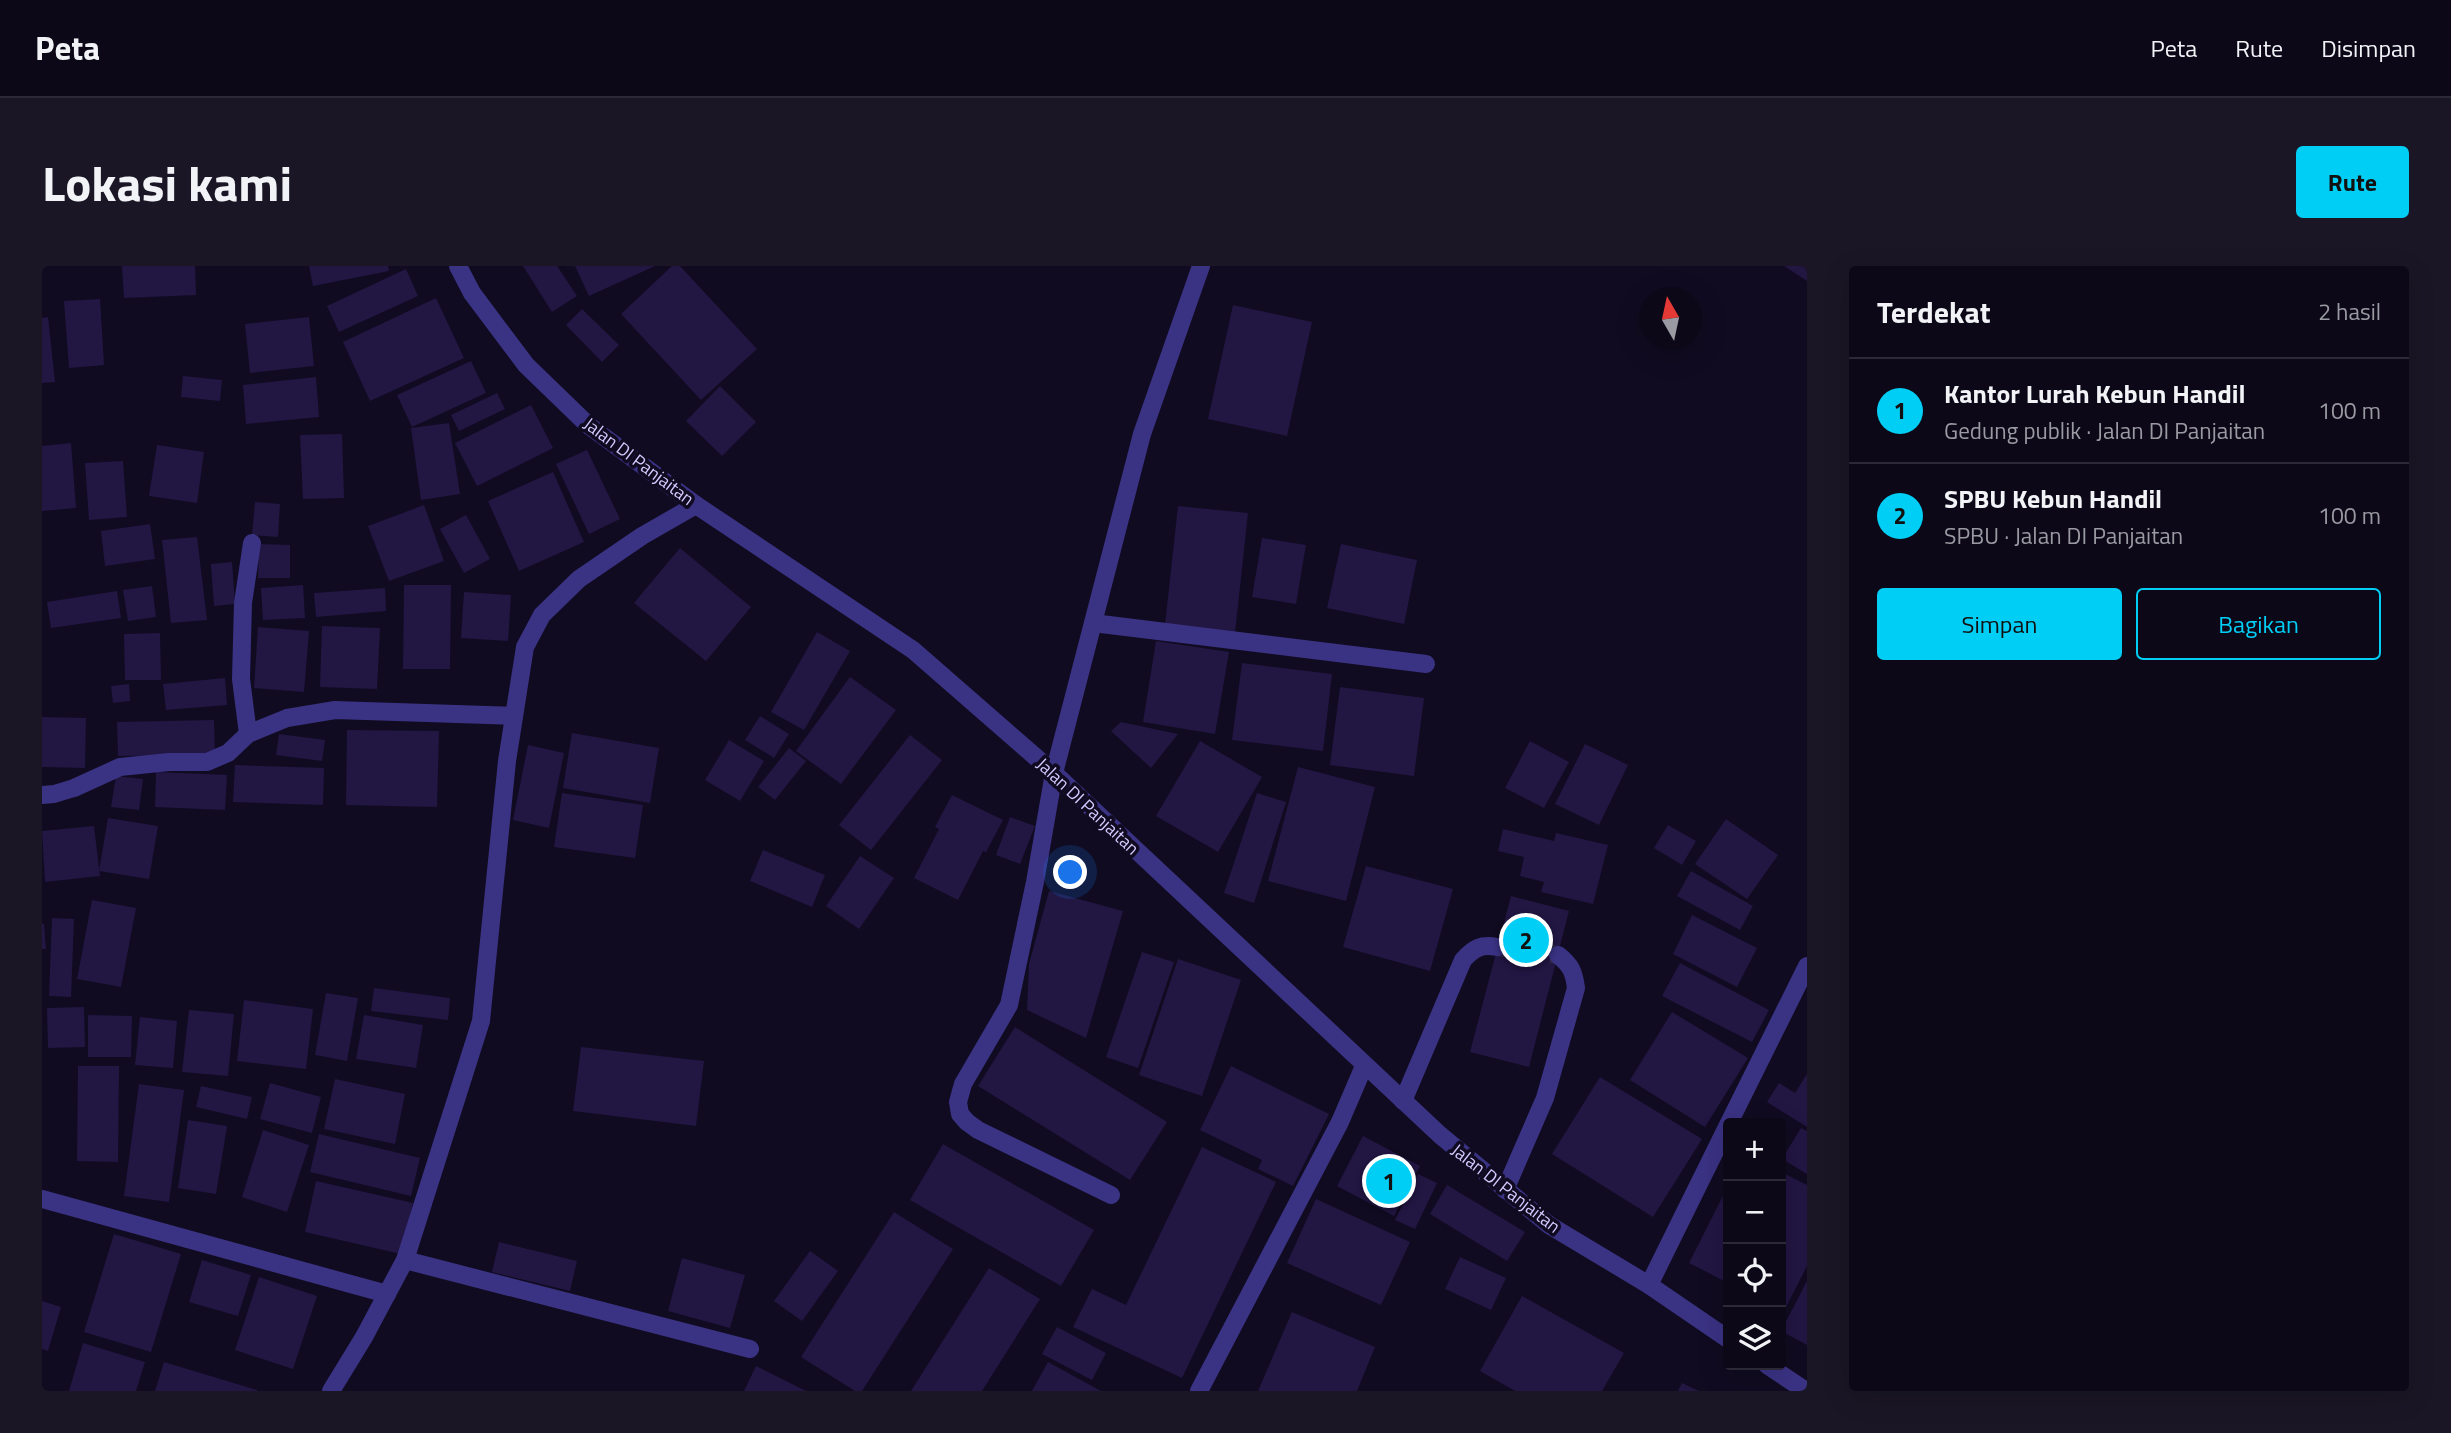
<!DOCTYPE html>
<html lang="id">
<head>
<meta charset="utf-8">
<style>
	:root { --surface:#0c0818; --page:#1a1625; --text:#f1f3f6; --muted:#9a9aa2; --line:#2c2937; --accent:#00cef5 }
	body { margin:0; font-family:"Titillium Web",sans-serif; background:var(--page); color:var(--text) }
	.controls { position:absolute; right:21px; bottom:21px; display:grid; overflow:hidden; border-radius:7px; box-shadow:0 7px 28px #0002 }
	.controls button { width:63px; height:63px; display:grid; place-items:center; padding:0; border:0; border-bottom:2px solid var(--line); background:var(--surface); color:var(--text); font:35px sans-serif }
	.compass { position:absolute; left:1597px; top:21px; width:63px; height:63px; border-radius:50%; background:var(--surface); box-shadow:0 7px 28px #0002; rotate:351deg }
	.you { position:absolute; left:1029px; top:607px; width:24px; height:24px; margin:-18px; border:5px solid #fff; border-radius:50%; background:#1a73e8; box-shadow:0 0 0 10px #1a73e833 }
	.badge { display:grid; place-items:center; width:46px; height:46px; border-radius:50%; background:var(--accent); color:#111; font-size:23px; font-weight:700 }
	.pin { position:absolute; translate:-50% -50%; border:4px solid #fff; box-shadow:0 2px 7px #0006 }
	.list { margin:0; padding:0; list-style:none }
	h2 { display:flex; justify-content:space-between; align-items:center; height:91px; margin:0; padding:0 28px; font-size:30px }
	h2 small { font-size:23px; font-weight:400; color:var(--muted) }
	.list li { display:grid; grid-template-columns:46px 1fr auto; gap:21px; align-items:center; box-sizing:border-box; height:105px; padding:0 28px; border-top:2px solid var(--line) }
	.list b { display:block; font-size:26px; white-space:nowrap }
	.list p { margin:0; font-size:23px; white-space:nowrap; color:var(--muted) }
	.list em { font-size:23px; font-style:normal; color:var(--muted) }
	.actions { display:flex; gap:14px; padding:21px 28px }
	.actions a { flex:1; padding:16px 0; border:2px solid var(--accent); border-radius:7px; text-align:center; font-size:24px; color:var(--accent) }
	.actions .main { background:var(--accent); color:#111 }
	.icon { flex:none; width:38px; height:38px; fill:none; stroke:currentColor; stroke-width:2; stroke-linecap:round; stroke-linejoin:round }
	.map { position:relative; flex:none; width:1765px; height:1125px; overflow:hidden; border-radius:7px }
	header { display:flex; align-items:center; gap:42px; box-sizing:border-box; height:98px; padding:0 35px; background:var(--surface); border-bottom:2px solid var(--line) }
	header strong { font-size:33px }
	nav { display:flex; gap:38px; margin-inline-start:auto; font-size:24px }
	.intro { display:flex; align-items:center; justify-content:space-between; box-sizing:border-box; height:168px; padding:0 42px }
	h1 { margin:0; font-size:49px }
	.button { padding:18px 32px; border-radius:7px; background:var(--accent); color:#111; font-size:24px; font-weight:700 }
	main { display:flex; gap:42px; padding:0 42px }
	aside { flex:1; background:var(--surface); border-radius:7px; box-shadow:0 7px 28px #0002 }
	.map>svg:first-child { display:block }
	.building { fill:#221643 }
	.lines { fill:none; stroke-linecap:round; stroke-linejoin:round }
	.minor-tunnel { stroke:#2d2841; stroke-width:18; stroke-dasharray:18 9; stroke-linecap:butt }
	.minor { stroke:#3a3283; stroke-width:18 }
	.labels { text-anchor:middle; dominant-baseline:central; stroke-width:7; stroke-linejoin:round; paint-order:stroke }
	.street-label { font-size:18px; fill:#d4caff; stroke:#100b20 }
</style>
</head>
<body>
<header>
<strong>Peta</strong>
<nav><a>Peta</a><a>Rute</a><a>Disimpan</a></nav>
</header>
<div class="intro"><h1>Lokasi kami</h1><a class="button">Rute</a></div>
<main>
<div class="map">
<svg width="1765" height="1125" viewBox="0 0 1765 1125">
	<rect width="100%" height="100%" fill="#100b20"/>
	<!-- building -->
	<g class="building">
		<path d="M80,0H153L154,29L82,32Z"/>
		<path d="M267,0H346L347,5L271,20Z"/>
		<path d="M481,0H515L535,30L510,46Z"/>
		<path d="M533,0H613L547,30Z"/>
		<path d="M630,0H638L715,83L659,134L579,48Z"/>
		<path d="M1742,0H1765V15Z"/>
		<path d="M364,3L376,30L297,66L285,40Z"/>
		<path d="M394,32L422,92L328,135L301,76Z"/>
		<path d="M58,33L62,99L27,102L22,35Z"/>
		<path d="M1191,39L1270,56L1245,170L1166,153Z"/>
		<path d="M540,43L577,79L560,96L524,59Z"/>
		<path d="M6,51L13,116L0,117V52Z"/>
		<path d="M267,51L272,100L208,107L203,58Z"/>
		<path d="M429,95L444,127L370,161L355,129Z"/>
		<path d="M141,110L180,114L178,135L139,131Z"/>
		<path d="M274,111L277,151L204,158L201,119Z"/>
		<path d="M678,120L714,156L680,190L644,155Z"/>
		<path d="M455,127L463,143L417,165L409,149Z"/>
		<path d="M489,139L511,182L435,220L413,177Z"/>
		<path d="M407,157L418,228L379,234L369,162Z"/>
		<path d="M300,168L302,232L261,233L258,169Z"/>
		<path d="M29,177L34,242L0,245V180Z"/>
		<path d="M115,179L162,186L155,237L107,230Z"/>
		<path d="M545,184L578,253L547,268L514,198Z"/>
		<path d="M81,195L85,251L47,254L43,197Z"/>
		<path d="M511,206L542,276L477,305L446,235Z"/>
		<path d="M213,236L238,238L236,271L210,269Z"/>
		<path d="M382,239L402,295L347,315L326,260Z"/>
		<path d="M1136,240L1206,247L1193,367L1123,359Z"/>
		<path d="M424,249L448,293L422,307L398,263Z"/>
		<path d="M108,258L113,293L63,300L59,265Z"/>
		<path d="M155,271L165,354L129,357L120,274Z"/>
		<path d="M1220,272L1264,279L1254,338L1210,331Z"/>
		<path d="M217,278L248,279V312H216Z"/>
		<path d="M1299,278L1375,294L1362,358L1285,342Z"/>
		<path d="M638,282L709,341L664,395L592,337Z"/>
		<path d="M190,296L193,338L172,340L169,298Z"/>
		<path d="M261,319L263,352L221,354L219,322Z"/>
		<path d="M362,319H409L408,403H361Z"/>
		<path d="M110,320L114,351L86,355L81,324Z"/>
		<path d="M343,322L344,345L274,351L272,327Z"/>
		<path d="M75,325L79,352L9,362L5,336Z"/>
		<path d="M422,326L469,329L466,375L419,372Z"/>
		<path d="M280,360L338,362L335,423L278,421Z"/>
		<path d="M216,361L267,365L262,426L212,422Z"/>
		<path d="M775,366L808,385L762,464L729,446Z"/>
		<path d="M118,367L119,414H83L82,368Z"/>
		<path d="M1114,375L1187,386L1173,468L1101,456Z"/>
		<path d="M1200,397L1290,408L1281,485L1190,474Z"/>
		<path d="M808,411L854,444L799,518L754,485Z"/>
		<path d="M183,412L185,439L124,444L121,418Z"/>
		<path d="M87,418L88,435L71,437L69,420Z"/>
		<path d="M1298,421L1382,432L1372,510L1288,499Z"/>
		<path d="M718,450L747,468L732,492L703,474Z"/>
		<path d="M0,451L44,452L43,502L0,501Z"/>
		<path d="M172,454L173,489L76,490L75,456Z"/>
		<path d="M1079,456L1136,468L1109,502L1069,465Z"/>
		<path d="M305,464L397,465L395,541L304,539Z"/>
		<path d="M530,467L617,482L608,537L521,522Z"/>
		<path d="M237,468L283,474L280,495L234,489Z"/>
		<path d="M868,469L900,494L829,584L797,559Z"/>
		<path d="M687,474L722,495L698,535L663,514Z"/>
		<path d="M1158,475L1220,511L1176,586L1114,550Z"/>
		<path d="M1488,475L1527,496L1502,542L1463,522Z"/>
		<path d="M1543,478L1586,499L1557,559L1513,538Z"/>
		<path d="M486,479L522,487L507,562L471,554Z"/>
		<path d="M747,482L764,495L733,534L716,521Z"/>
		<path d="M193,499L282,502L281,539L191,536Z"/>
		<path d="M1256,501L1333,521L1304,635L1226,615Z"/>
		<path d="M114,506L185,509L183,544L113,541Z"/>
		<path d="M74,510L101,513L97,544L69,541Z"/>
		<path d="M520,527L601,539L593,592L512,581Z"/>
		<path d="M1215,527L1244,536L1212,637L1182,627Z"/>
		<path d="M910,529L961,554L944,586L941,585L916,634L872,612L897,563L893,561Z"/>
		<path d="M968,551L993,560L978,598L954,589Z"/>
		<path d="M66,552L116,560L107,613L57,605Z"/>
		<path d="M1684,553L1736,589L1705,633L1653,598Z"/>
		<path d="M1626,559L1654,575L1640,599L1612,582Z"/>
		<path d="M52,560L58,610L3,616L0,565Z"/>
		<path d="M1461,563L1512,575L1514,567L1566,579L1551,638L1499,626L1502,616L1478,610L1482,591L1456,585Z"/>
		<path d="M721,584L783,609L770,641L708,615Z"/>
		<path d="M818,590L852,612L817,663L784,640Z"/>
		<path d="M1324,600L1411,623L1388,705L1301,681Z"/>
		<path d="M1649,605L1711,640L1698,664L1635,630Z"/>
		<path d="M1007,625L1081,645L1044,772L985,744L987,698Z"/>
		<path d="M1469,630L1527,645L1487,801L1428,786Z"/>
		<path d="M50,634L94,642L79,721L35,713Z"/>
		<path d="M1650,649L1715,682L1695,721L1631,688Z"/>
		<path d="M10,652L32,653L29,731L7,730Z"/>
		<path d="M0,658H2L4,683H0Z"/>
		<path d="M1100,686L1132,696L1096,802L1064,791Z"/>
		<path d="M1136,693L1199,714L1160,830L1097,809Z"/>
		<path d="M1638,697L1727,744L1710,776L1620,730Z"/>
		<path d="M332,722L408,732L406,754L329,745Z"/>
		<path d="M284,727L316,732L305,795L273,789Z"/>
		<path d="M202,734L271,743L264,803L195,795Z"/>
		<path d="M42,741L43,781L6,782L5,742Z"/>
		<path d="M147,744L192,748L186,810L140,806Z"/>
		<path d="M1630,746L1706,792L1663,861L1588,814Z"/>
		<path d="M46,749L90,750L89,791H46Z"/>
		<path d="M322,749L381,759L374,802L314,793Z"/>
		<path d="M98,751L135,755L131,802L93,799Z"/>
		<path d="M973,761L1125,856L1088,914L936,820Z"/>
		<path d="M539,781L662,795L654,860L531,845Z"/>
		<path d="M36,800H77L76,896L35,895Z"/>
		<path d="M1189,800L1287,848L1251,920L1216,903L1220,894L1158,864Z"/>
		<path d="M1765,808V861L1725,836L1737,817L1753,827Z"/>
		<path d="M1558,811L1660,873L1611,951L1510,888Z"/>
		<path d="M293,813L363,828L353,878L282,863Z"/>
		<path d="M228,817L279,831L270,867L218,853Z"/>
		<path d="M97,818L142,824L127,936L82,930Z"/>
		<path d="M159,820L210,831L205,853L154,841Z"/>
		<path d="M146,854L185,860L174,928L136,922Z"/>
		<path d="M1759,862L1765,865V908L1740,893Z"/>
		<path d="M221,864L267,879L245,946L200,931Z"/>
		<path d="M277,868L378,892L369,930L268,906Z"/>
		<path d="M1321,870L1378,900L1352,950L1295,920Z"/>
		<path d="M901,878L1052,964L1019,1020L868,934Z"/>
		<path d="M1160,881L1234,916L1140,1112L1031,1061L1050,1023L1084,1039Z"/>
		<path d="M1739,906L1765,919V1000L1742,1045L1739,1043Z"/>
		<path d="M1376,908L1395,917L1373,963L1353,954Z"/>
		<path d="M274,915L371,937L359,988L263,966Z"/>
		<path d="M1405,919L1483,966L1465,995L1388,948Z"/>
		<path d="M1686,920V1017L1647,997Z"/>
		<path d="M1274,933L1368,976L1339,1039L1245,997Z"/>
		<path d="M852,946L911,983L820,1125H813L759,1091Z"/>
		<path d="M72,968L139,988L109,1086L42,1066Z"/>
		<path d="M457,976L535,995L528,1025L450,1006Z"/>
		<path d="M768,985L796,1005L760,1055L732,1035Z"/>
		<path d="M1418,991L1464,1012L1449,1044L1403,1023Z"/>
		<path d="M640,992L703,1009L688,1062L626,1045Z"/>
		<path d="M160,994L209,1009L196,1050L147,1036Z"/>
		<path d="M947,1002L998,1033L940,1125H869Z"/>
		<path d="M217,1011L275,1030L251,1103L193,1084Z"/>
		<path d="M1765,1015V1079L1739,1065Z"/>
		<path d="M1480,1030L1582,1087L1560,1125H1473L1438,1105Z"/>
		<path d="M0,1035L19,1041L6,1085L0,1083Z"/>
		<path d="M1250,1046L1333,1081L1315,1125H1216Z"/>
		<path d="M1015,1061L1064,1087L1050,1114L1000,1088Z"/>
		<path d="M41,1077L103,1096L94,1125H27Z"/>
		<path d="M122,1096L215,1124V1125H113Z"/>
		<path d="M1006,1096L1059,1125H990Z"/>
		<path d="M714,1100L764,1125H702Z"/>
		<path d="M1640,1117L1657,1125H1636Z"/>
	</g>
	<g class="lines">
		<!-- minor-tunnel -->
		<path class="minor-tunnel" d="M1455,681L1516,689"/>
		<!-- minor -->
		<g class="minor">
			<path d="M416,0L430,27L484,99L546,159L654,239L871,384L1012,507L1398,869L1507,959L1607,1019L1686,1073"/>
			<path d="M1051,357L1384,398"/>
			<path d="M206,468L199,413L201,337L210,277"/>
			<path d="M0,529L12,528L32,522L78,501L127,496H165L186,487L206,468L245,452L293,444L472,450"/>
			<path d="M1361,835L1421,694C1432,682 1439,678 1455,681"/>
			<path d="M1687,857L1765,700"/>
			<path d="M1463,924L1503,832L1534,722C1532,706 1529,699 1516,689"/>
			<path d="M1069,929L936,864L925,856L918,848L916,836L921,818L967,739L993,616L1012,507L1100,168L1159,0"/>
			<path d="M0,933L345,1028"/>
			<path d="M363,994L708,1083"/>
			<path d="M1607,1019L1686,859"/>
			<path d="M1725,1099L1764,1125"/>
			<path d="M289,1125L322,1071L363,994L439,755L465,495L483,381L500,349L537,313L600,270L654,239"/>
			<path d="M1157,1125L1298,856L1322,800"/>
		</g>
	</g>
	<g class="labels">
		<!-- street labels -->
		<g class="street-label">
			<text transform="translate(597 195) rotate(37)">Jalan DI Panjaitan</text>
			<text transform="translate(1046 540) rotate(43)">Jalan DI Panjaitan</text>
			<text transform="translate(1464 922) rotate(38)">Jalan DI Panjaitan</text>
		</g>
	</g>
</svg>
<div class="controls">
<button>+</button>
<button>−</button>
<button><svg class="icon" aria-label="locate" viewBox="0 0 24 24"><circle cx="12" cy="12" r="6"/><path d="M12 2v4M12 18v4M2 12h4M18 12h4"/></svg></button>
<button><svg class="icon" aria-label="layers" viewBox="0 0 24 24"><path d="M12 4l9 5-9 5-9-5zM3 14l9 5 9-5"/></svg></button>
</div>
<svg class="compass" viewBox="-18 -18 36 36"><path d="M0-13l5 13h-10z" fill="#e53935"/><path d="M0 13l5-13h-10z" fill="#9a9aa2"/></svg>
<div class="you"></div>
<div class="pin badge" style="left:1347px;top:915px">1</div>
<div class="pin badge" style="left:1484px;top:674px">2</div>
</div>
<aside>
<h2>Terdekat<small>2 hasil</small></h2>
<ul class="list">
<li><span class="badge">1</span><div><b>Kantor Lurah Kebun Handil</b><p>Gedung publik · Jalan DI Panjaitan</p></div><em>100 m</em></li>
<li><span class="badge">2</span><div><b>SPBU Kebun Handil</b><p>SPBU · Jalan DI Panjaitan</p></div><em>100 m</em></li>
</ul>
<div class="actions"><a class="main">Simpan</a><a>Bagikan</a></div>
</aside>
</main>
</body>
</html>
